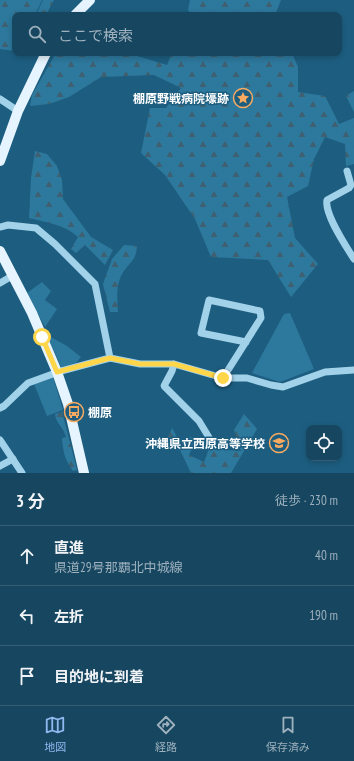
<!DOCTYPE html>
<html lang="ja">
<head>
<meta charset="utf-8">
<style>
	:root { --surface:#164660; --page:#235069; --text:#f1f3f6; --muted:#9eb1bd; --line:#355e75; --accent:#90b9f0 }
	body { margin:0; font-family:"PT Sans Narrow","Noto Sans JP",sans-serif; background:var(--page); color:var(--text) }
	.controls { position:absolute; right:12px; bottom:12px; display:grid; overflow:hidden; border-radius:8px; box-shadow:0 2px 6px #0003 }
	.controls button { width:36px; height:36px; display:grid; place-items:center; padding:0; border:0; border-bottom:1px solid var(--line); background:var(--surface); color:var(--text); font:20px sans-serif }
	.stop { position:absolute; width:12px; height:12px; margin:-9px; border:3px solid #ffd54a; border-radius:50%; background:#fff }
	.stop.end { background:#ffd54a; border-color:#fff; box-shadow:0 1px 4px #0008 }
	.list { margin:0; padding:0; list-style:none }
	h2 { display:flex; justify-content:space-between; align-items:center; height:52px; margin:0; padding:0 16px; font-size:17px }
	h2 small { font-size:13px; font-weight:400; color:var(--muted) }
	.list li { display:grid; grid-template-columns:26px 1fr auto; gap:12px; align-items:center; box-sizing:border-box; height:60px; padding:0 16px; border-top:1px solid var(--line) }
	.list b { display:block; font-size:15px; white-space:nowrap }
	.list p { margin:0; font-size:13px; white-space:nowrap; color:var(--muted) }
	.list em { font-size:13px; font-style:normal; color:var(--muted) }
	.icon { flex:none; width:22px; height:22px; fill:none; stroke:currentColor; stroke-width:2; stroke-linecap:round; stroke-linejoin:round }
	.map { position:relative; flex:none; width:354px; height:473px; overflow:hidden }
	.search { position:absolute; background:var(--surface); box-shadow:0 2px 6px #0003; left:12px; right:12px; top:12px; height:44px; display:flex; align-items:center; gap:10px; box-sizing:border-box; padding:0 14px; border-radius:8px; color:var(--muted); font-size:15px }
	.sheet { height:232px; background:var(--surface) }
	nav { display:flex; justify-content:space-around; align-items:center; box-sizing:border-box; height:56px; border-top:1px solid var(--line); background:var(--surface); font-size:11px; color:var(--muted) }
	nav a { display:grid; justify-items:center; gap:2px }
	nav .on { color:var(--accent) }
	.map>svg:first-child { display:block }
	.green { fill:#2d789d }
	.forest { fill:url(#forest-firs) }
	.cemetery { fill:url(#cemetery-stones) }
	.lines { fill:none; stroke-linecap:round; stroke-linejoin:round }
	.minor { stroke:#a2d2e9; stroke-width:7 }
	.major { stroke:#e5f4fe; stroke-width:10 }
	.route { stroke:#ffd54a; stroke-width:5 }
	.labels { text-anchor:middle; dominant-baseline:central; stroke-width:3; stroke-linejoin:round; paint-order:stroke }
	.poi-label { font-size:12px; font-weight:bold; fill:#fff; stroke:#1d5e80; text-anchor:end }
</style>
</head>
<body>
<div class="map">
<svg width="354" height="473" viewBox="0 0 354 473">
	<defs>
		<pattern id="forest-firs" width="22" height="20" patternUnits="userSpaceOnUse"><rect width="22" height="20" fill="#2d789d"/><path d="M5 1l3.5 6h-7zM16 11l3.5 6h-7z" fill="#3e6070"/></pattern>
		<pattern id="cemetery-stones" width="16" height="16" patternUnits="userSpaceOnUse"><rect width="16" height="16" fill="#2d789d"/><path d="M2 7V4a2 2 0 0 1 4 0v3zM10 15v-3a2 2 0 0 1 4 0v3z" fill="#3e6070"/></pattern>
	</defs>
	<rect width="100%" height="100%" fill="#1d5e80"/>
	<!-- green -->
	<g class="green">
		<path d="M42,282L51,291L45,300L57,309L45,327L27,293Z"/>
		<path d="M290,313L314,369L280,382L252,373L284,314Z"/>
		<path d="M47,335L67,346L81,357L76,363L61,367Z"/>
		<path d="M53,377L63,410L47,416L34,384Z"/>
	</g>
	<!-- forest -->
	<g class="forest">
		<path d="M0,0H42L35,15H15V51L0,49Z"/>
		<path d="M190,0H281L275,15H192L188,10Z"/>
		<path d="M56,53H127L167,65L172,53H292L298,67V92L325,96L339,124L354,118V164L346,166L345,144L325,137L314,159L308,186L287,197L295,238L318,264L291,297L268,260L211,257L195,219L165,175L141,153L150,108H166L181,88L154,75L101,77L69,97L49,104L30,106L32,95Z"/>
		<path d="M354,91V112L346,96Z"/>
		<path d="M35,151L47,154L57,166L62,180L63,199L91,237L113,250L105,265L85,245L76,253L71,249L78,237C66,225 45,222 29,218L31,178Z"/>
		<path d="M124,245L137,246C136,262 129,262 122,274C116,285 117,299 118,312H110L103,284L112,259Z"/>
		<path d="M62,412L77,470L73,471C65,459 63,453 62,438L66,437C63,426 56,424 55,414Z"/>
		<path d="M244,414L257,429L231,473H191L180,450L168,437L172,428L180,442L191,437L195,441L189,455L204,462L209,449L241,451L234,430Z"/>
	</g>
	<!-- cemetery -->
	<path class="cemetery" d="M43,0H54L46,15H36Z"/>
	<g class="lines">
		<!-- minor -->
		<g class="minor">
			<path d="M0,99L18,111"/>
			<path d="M347,171L351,185L349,188L327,200C324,214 346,246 354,259"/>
			<path d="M0,227L8,225L36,228L55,244L95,284L110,358"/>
			<path d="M0,283L12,276"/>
			<path d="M174,364L172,371L164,386L199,421L213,444"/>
			<path d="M223,378L261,318L260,311L209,300L201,333L246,342"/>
			<path d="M0,408L4,406L28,383L61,371L110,358L140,364H174L223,378H247L271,385L283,387L325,372L354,370"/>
			<path d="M0,440L22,473"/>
			<path d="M0,466L13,459"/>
		</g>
		<!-- major -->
		<g class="major">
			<path d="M75,15L90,0"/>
			<path d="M0,161L18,111L46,53"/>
			<path d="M0,251L32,313L57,372L68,404L84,473"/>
		</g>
	</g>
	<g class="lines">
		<!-- route -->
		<path class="route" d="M42,337L57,372L110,358L140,364H174L223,378"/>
	</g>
	<!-- icons -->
	<defs>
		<g id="sight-ring" transform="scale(1)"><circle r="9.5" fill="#1d5e80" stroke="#f8aa60" stroke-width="1.5"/><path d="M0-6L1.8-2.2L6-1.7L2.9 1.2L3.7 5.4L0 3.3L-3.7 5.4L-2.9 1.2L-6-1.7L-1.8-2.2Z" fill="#f8aa60"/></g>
		<g id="bus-ring" transform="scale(1)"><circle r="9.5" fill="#1d5e80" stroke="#f8aa60" stroke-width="1.5"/><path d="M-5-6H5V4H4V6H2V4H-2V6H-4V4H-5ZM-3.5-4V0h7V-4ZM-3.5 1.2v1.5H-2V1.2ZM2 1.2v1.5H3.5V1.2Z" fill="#f8aa60"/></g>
		<g id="school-ring" transform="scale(1)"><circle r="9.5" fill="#1d5e80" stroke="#f8aa60" stroke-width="1.5"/><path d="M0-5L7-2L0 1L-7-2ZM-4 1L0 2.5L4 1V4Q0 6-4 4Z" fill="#f8aa60"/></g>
	</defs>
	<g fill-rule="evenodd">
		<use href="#sight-ring" x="243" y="98"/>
		<use href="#bus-ring" x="74" y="412"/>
		<use href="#school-ring" x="279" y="443"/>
	</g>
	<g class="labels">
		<!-- poi labels -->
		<g class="poi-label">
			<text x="229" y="98">棚原野戦病院壕跡</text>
			<text x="88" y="412" text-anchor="start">棚原</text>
			<text x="265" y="443">沖縄県立西原高等学校</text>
		</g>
	</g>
</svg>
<div class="controls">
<button><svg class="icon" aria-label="locate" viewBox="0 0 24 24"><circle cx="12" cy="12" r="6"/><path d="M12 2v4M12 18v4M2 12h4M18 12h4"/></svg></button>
</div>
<div class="stop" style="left:42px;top:337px"></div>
<div class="stop end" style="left:223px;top:378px"></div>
<div class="search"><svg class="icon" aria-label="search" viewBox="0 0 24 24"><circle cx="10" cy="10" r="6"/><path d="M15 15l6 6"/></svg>ここで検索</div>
</div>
<section class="sheet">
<h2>3 分<small>徒歩 · 230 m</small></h2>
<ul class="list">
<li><svg class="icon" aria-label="ahead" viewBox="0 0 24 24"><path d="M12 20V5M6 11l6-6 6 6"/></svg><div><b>直進</b><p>県道29号那覇北中城線</p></div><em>40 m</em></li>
<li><svg class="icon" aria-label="left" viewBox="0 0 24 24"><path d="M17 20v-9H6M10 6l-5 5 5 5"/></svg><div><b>左折</b></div><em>190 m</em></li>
<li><svg class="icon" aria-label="arrive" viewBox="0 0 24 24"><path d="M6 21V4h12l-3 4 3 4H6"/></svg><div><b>目的地に到着</b></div></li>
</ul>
</section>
<nav>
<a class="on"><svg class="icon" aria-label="map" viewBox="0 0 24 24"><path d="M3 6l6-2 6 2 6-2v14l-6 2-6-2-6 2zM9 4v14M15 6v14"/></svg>地図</a>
<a><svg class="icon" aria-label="directions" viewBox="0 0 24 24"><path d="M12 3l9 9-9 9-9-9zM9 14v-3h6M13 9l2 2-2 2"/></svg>経路</a>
<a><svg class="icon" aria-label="saved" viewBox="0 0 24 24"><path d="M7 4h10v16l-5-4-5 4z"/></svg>保存済み</a>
</nav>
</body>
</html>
